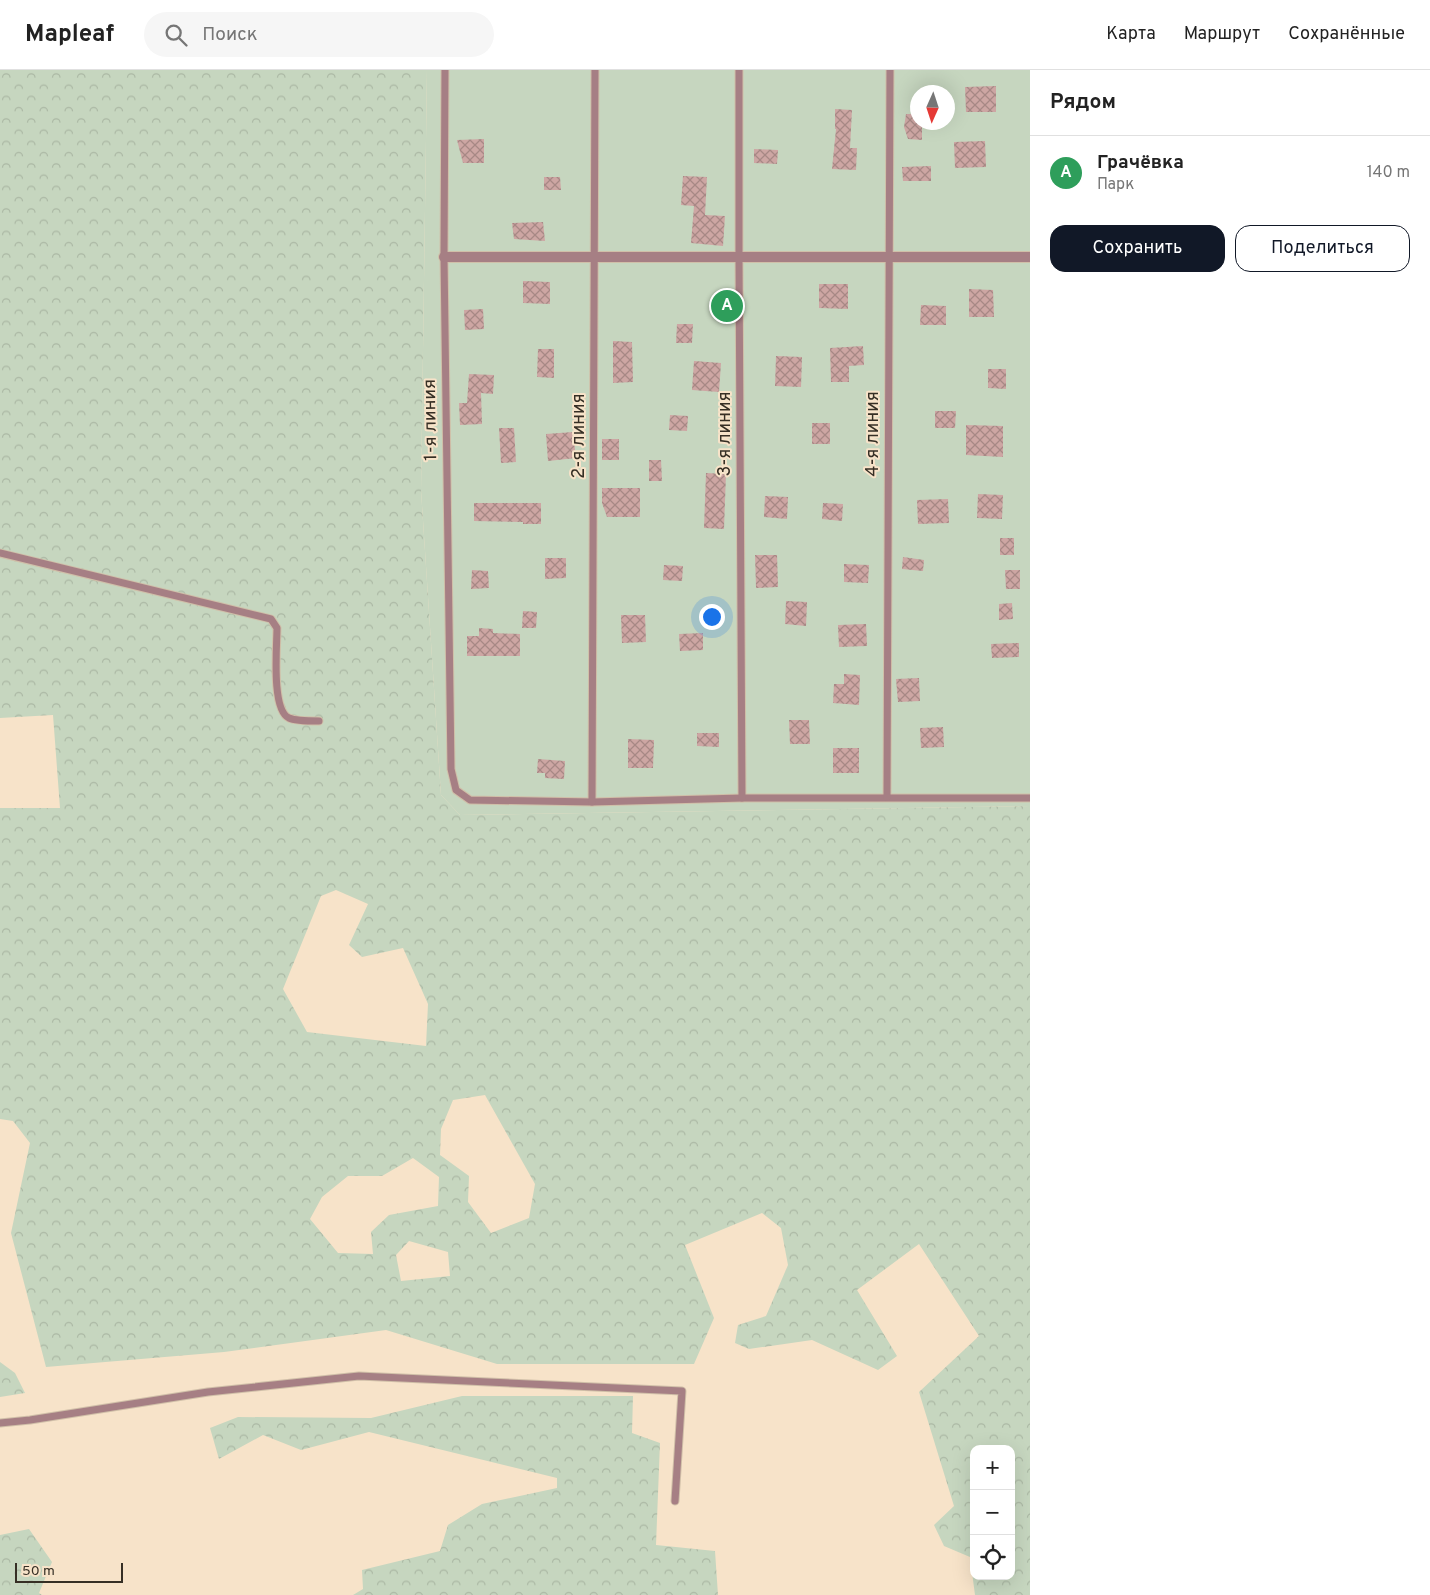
<!DOCTYPE html>
<html lang="ru">
<head>
<meta charset="utf-8">
<style>
	:root { --surface:#fff; --page:#f6f6f6; --text:#222; --muted:#767676; --line:#e0e0e0; --accent:#111827 }
	body { margin:0; font-family:Overpass,sans-serif; background:var(--page); color:var(--text) }
	.controls { position:absolute; right:15px; bottom:15px; display:grid; overflow:hidden; border-radius:10px; box-shadow:0 5px 20px #0002 }
	.controls button { width:45px; height:45px; display:grid; place-items:center; padding:0; border:0; border-bottom:1px solid var(--line); background:var(--surface); color:var(--text); font:25px sans-serif }
	.compass { position:absolute; left:910px; top:15px; width:45px; height:45px; border-radius:50%; background:var(--surface); box-shadow:0 5px 20px #0002; rotate:183deg }
	.scale { position:absolute; left:15px; bottom:12px; width:108px; box-sizing:border-box; padding-left:5px; border:2px solid #362f25; border-top:0; font-size:14px; line-height:18px; white-space:nowrap; color:#362f25; -webkit-text-stroke:4px #f7e3c9; paint-order:stroke }
	.you { position:absolute; left:711px; top:546px; width:18px; height:18px; margin:-12px; border:4px solid #fff; border-radius:50%; background:#1a73e8; box-shadow:0 0 0 8px #1a73e833 }
	.badge { display:grid; place-items:center; width:32px; height:32px; border-radius:50%; background:var(--accent); color:#fff; font-size:16px; font-weight:700 }
	.pin { position:absolute; translate:-50% -50%; border:2px solid #fff; box-shadow:0 1px 5px #0006 }
	.list { margin:0; padding:0; list-style:none }
	h2 { display:flex; justify-content:space-between; align-items:center; height:65px; margin:0; padding:0 20px; font-size:21px }
	h2 small { font-size:16px; font-weight:400; color:var(--muted) }
	.list li { display:grid; grid-template-columns:32px 1fr auto; gap:15px; align-items:center; box-sizing:border-box; height:75px; padding:0 20px; border-top:1px solid var(--line) }
	.list b { display:block; font-size:19px; white-space:nowrap }
	.list p { margin:0; font-size:16px; white-space:nowrap; color:var(--muted) }
	.list em { font-size:16px; font-style:normal; color:var(--muted) }
	.actions { display:flex; gap:10px; padding:15px 20px }
	.actions a { flex:1; padding:11px 0; border:1px solid var(--accent); border-radius:15px; text-align:center; font-size:18px; color:var(--accent) }
	.actions .main { background:var(--accent); color:#fff }
	.icon { flex:none; width:28px; height:28px; fill:none; stroke:currentColor; stroke-width:2; stroke-linecap:round; stroke-linejoin:round }
	.map { position:relative; flex:none; width:1030px; height:1525px; overflow:hidden }
	header { display:flex; align-items:center; gap:30px; box-sizing:border-box; height:70px; padding:0 25px; background:var(--surface); border-bottom:1px solid var(--line) }
	header strong { font-size:24px }
	nav { display:flex; gap:28px; margin-inline-start:auto; font-size:18px }
	.search { width:350px; height:45px; background:var(--page); display:flex; align-items:center; gap:12px; box-sizing:border-box; padding:0 18px; border-radius:28px; color:var(--muted); font-size:19px }
	main { display:flex }
	aside { flex:1; background:var(--surface) }
	.map>svg:first-child { display:block }
	.green { fill:#c6d6bf; fill-rule:evenodd }
	.forest { fill:url(#forest-crowns); fill-rule:evenodd }
	.building { fill:url(#building-cross-hatch) }
	.lines { fill:none; stroke-linecap:round; stroke-linejoin:round }
	.lane-casing { stroke:#d0bfa8; stroke-width:9 }
	.street-casing { stroke:#d0bfa8; stroke-width:12 }
	.lane { stroke:#a67f84; stroke-width:7 }
	.street { stroke:#a67f84; stroke-width:10 }
	.labels { text-anchor:middle; dominant-baseline:central; stroke-width:4; stroke-linejoin:round; paint-order:stroke }
	.street-label { font-size:18px; fill:#362f25; stroke:#f7e3c9 }
</style>
</head>
<body>
<header>
<strong>Mapleaf</strong>
<div class="search"><svg class="icon" aria-label="search" viewBox="0 0 24 24"><circle cx="10" cy="10" r="6"/><path d="M15 15l6 6"/></svg>Поиск</div>
<nav><a>Карта</a><a>Маршрут</a><a>Сохранённые</a></nav>
</header>
<main>
<div class="map">
<svg width="1030" height="1525" viewBox="0 0 1030 1525">
	<defs>
		<pattern id="forest-crowns" width="20" height="18" patternUnits="userSpaceOnUse" patternTransform="scale(1.25)"><rect width="20" height="18" fill="#c6d6bf"/><path d="M2 6a3 3 0 1 1 6 0M12 15a3 3 0 1 1 6 0" fill="none" stroke="#abb8a4"/></pattern>
		<pattern id="building-cross-hatch" width="8" height="8" patternUnits="userSpaceOnUse" patternTransform="scale(1.25)"><rect width="8" height="8" fill="#cda6a3"/><path d="M0 0l8 8M0 8l8-8" fill="none" stroke="#a78885"/></pattern>
	</defs>
	<rect width="100%" height="100%" fill="#f7e3c9"/>
	<!-- green -->
	<path class="green" d="M427,0H1030V736L460,745L441,725L421,420ZM918,22H948V52H918Z"/>
	<!-- forest -->
	<g class="forest">
		<path d="M0,0H427L421,420L441,725L460,745L1030,736V1525H975L970,1487L944,1476L934,1455L954,1436L919,1322L979,1266L919,1174L857,1220L897,1286L878,1300L812,1270L749,1279L735,1273L738,1255L766,1246L788,1195L781,1158L762,1143L685,1175L714,1248L694,1294H497L386,1260L224,1282L46,1297L11,1163L30,1073L13,1051L0,1049V738H60L53,645L0,648ZM336,820L368,834L349,875L362,887L403,878L428,934L426,976L307,962L283,919L321,826ZM485,1025L535,1114L529,1148L491,1163L468,1132L469,1106L440,1085L441,1059L453,1030ZM413,1088L439,1107L438,1136L389,1145L371,1162L373,1184L338,1183L310,1149L322,1127L348,1106H382ZM409,1171L448,1182L450,1206L401,1211L396,1185ZM974,1379H1011V1506H974Z"/>
		<path d="M0,1292L15,1303L25,1323L0,1327Z"/>
		<path d="M462,1326H633L632,1363L660,1373L656,1475L715,1481L718,1525H353L363,1519L362,1500L440,1481L448,1455L482,1434L557,1418V1408L369,1362L301,1380L263,1365L219,1389L210,1358L238,1347L371,1348Z"/>
		<path d="M29,1459L52,1492L39,1523L42,1525H0V1465Z"/>
	</g>
	<!-- building -->
	<g class="building">
		<path d="M996,16V42H966L965,17Z"/>
		<path d="M835,39L852,40L850,78H857L856,100L832,99L836,59H835Z"/>
		<path d="M906,44H918V52H922V70L908,69L904,57Z"/>
		<path d="M484,69V93H463L457,70Z"/>
		<path d="M985,71L986,97L955,98L954,72Z"/>
		<path d="M754,79L778,80L777,94L754,93Z"/>
		<path d="M931,96V111H903L902,97Z"/>
		<path d="M683,106L707,107L705,145L725,146L723,176L691,173L694,136L681,135Z"/>
		<path d="M544,107H560L561,120H544Z"/>
		<path d="M543,152L545,171L514,169L512,153Z"/>
		<path d="M523,211L550,212V234L523,233Z"/>
		<path d="M819,214H848V239L819,238Z"/>
		<path d="M969,219L993,220L994,247H969Z"/>
		<path d="M921,235L946,236V255H920Z"/>
		<path d="M483,239L484,259L465,260L464,240Z"/>
		<path d="M677,254H693L692,273H676Z"/>
		<path d="M613,271L632,272L633,312L613,313Z"/>
		<path d="M863,276L864,295L849,296V312H831L830,278Z"/>
		<path d="M538,279H554V308L537,307Z"/>
		<path d="M776,286L802,287L801,317L775,316Z"/>
		<path d="M694,291L721,293L719,322L692,320Z"/>
		<path d="M988,299H1006V319L988,318Z"/>
		<path d="M469,304L494,305L493,324L481,323L482,354L460,355L459,333H467Z"/>
		<path d="M935,341H956L955,358H935Z"/>
		<path d="M670,345L688,346L687,361L669,360Z"/>
		<rect x="812" y="353" width="18" height="21"/>
		<path d="M966,355L1003,356V387L966,385Z"/>
		<path d="M499,358H514L516,392L501,393Z"/>
		<path d="M573,362L576,388L548,391L546,364Z"/>
		<rect x="602" y="369" width="17" height="21"/>
		<path d="M649,390H661L662,411H649Z"/>
		<path d="M706,403L726,404L724,459L704,458Z"/>
		<path d="M602,418H640V447H607L602,433Z"/>
		<path d="M978,424L1003,425L1002,449L977,448Z"/>
		<path d="M765,426L788,427L787,449L764,447Z"/>
		<path d="M948,429L949,453L918,454L917,430Z"/>
		<path d="M474,433H541V454H523V452L474,451Z"/>
		<path d="M823,433L843,434L842,451L822,449Z"/>
		<rect x="1000" y="468" width="14" height="17"/>
		<path d="M755,485H777L778,517L756,518Z"/>
		<path d="M903,487L924,490L923,501L902,499Z"/>
		<path d="M545,488H566V508L545,509Z"/>
		<path d="M844,494L869,495L868,513L844,512Z"/>
		<path d="M664,495L683,496L682,511L663,510Z"/>
		<path d="M472,500L488,501L489,518L471,519Z"/>
		<path d="M1005,500H1020V519H1006Z"/>
		<path d="M786,531L807,532L806,556L785,554Z"/>
		<path d="M1012,533L1013,549L999,550V534Z"/>
		<path d="M523,541L537,542L536,558H522Z"/>
		<path d="M621,545H645L646,572L622,573Z"/>
		<path d="M866,554L867,576L839,577L838,555Z"/>
		<path d="M479,558L493,559V563L520,564V586H467V566H479Z"/>
		<path d="M703,563V580L680,581L679,564Z"/>
		<path d="M1019,573V587L992,588L991,574Z"/>
		<path d="M844,604L860,605L859,635L833,633L834,614H844Z"/>
		<path d="M919,608L920,631L898,632L896,609Z"/>
		<path d="M789,650H809L810,674H790Z"/>
		<path d="M943,657L944,677L921,678L920,658Z"/>
		<path d="M697,663H719V677L697,676Z"/>
		<path d="M628,669L654,670L653,698H628Z"/>
		<rect x="833" y="678" width="26" height="25"/>
		<path d="M538,689L565,691L564,709L545,708V703H537Z"/>
	</g>
	<g class="lines">
		<!-- lane casing -->
		<g class="lane-casing">
			<g id="lane">
				<path d="M445,0L444,187L451,699L456,720L470,730L592,732L742,728H1030"/>
				<path d="M739,0V187L742,728"/>
				<path d="M0,483L271,549L277,558C277,576 271,640 289,648C295,651 312,651 319,651"/>
				<path d="M887,727L890,0"/>
				<path d="M592,732L595,0"/>
				<path d="M0,1353L30,1350L208,1322L359,1306L682,1321L675,1431"/>
			</g>
		</g>
		<!-- street casing -->
		<g class="street-casing">
			<path id="street" d="M444,187H1030"/>
		</g>
		<!-- lane -->
		<use href="#lane" class="lane"/>
		<!-- street -->
		<use href="#street" class="street"/>
	</g>
	<g class="labels">
		<!-- street labels -->
		<g class="street-label">
			<text transform="translate(431 350) rotate(-91)">1-я линия</text>
			<text transform="translate(725 364) rotate(-90)">3-я линия</text>
			<text transform="translate(873 364) rotate(-90)">4-я линия</text>
			<text transform="translate(579 366) rotate(-90)">2-я линия</text>
		</g>
	</g>
</svg>
<div class="controls">
<button>+</button>
<button>−</button>
<button><svg class="icon" aria-label="locate" viewBox="0 0 24 24"><circle cx="12" cy="12" r="6"/><path d="M12 2v4M12 18v4M2 12h4M18 12h4"/></svg></button>
</div>
<svg class="compass" viewBox="-18 -18 36 36"><path d="M0-13l5 13h-10z" fill="#e53935"/><path d="M0 13l5-13h-10z" fill="#767676"/></svg>
<div class="scale">50 m</div>
<div class="you"></div>
<div class="pin badge" style="left:727px;top:236px;background:#2e9e5b">A</div>
</div>
<aside>
<h2>Рядом<small></small></h2>
<ul class="list">
<li><span class="badge" style="background:#2e9e5b">A</span><div><b>Грачёвка</b><p>Парк</p></div><em>140 m</em></li>
</ul>
<div class="actions"><a class="main">Сохранить</a><a>Поделиться</a></div>
</aside>
</main>
</body>
</html>
